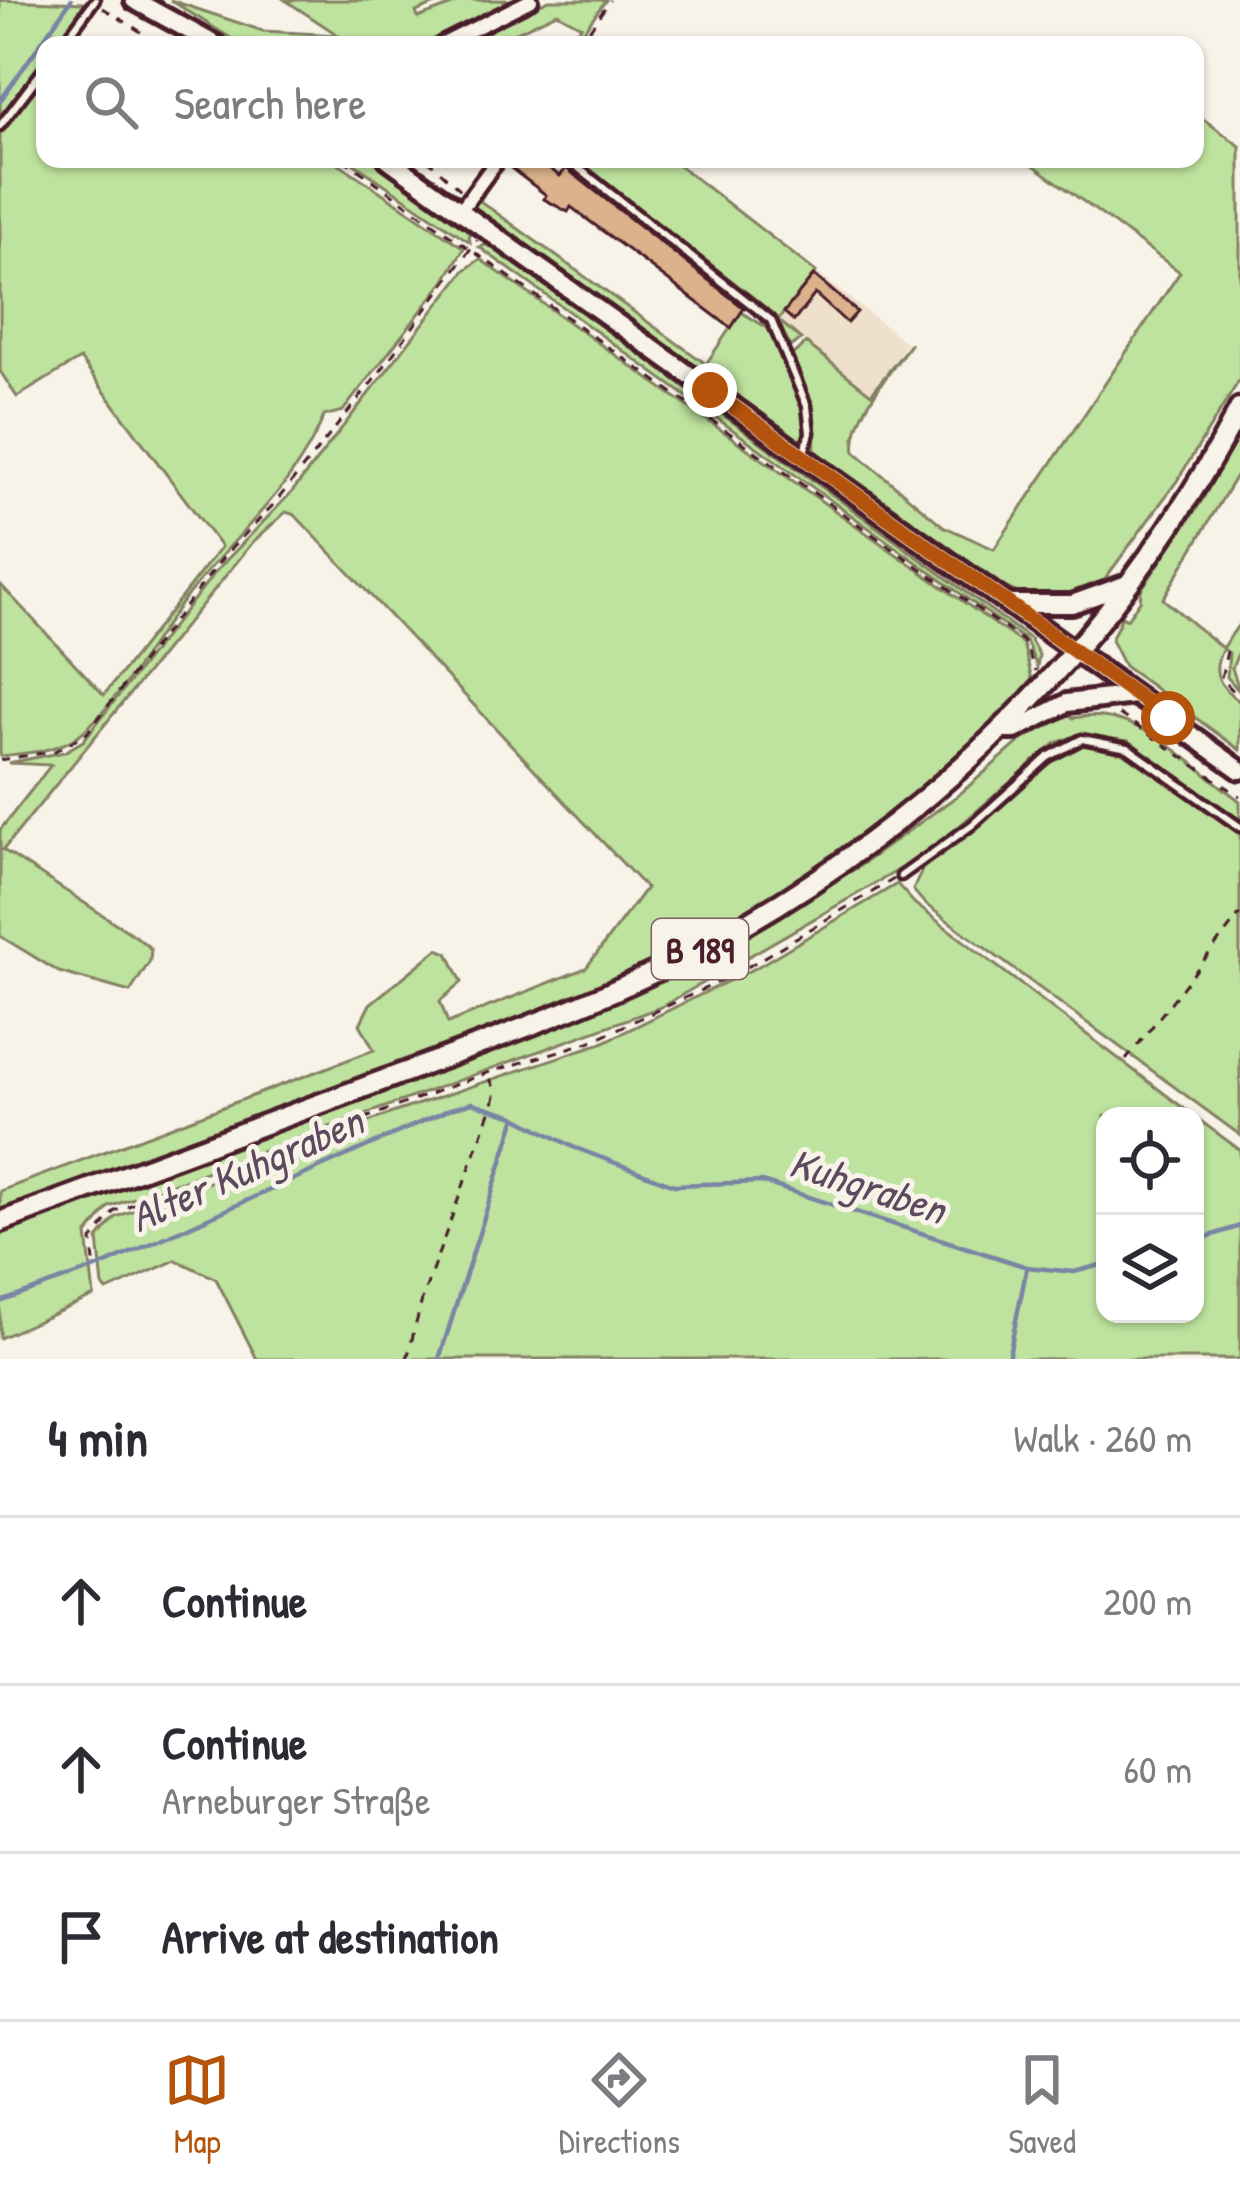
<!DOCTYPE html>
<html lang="en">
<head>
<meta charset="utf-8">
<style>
	:root { --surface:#fff; --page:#f2f2f3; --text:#2b2b33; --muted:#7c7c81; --line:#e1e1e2; --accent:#b45309 }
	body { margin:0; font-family:"Patrick Hand",sans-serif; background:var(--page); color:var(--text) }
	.controls { position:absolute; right:36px; bottom:36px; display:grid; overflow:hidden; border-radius:24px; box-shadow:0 3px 9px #0004 }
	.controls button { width:108px; height:108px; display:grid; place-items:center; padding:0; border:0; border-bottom:3px solid var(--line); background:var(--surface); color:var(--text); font:60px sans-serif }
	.stop { position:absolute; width:36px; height:36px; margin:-27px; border:9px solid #b45309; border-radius:50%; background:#fff }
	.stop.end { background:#b45309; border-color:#fff; box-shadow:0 3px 12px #0008 }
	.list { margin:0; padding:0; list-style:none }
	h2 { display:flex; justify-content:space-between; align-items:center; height:156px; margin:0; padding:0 48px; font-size:51px }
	h2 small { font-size:39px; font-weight:400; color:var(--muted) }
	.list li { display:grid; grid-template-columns:78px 1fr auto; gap:36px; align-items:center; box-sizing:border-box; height:168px; padding:0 48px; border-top:3px solid var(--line) }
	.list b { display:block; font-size:45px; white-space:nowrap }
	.list p { margin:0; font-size:39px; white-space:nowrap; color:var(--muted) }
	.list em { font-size:39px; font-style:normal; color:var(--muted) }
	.icon { flex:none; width:66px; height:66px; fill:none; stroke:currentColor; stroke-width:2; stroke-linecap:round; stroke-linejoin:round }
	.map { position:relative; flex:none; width:1240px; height:1359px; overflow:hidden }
	.search { position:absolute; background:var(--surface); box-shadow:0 3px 9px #0004; left:36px; right:36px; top:36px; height:132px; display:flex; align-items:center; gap:30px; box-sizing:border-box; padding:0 42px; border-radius:24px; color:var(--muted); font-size:45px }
	.sheet { height:660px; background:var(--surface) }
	nav { display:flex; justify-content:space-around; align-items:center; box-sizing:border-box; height:168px; border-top:3px solid var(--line); background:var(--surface); font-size:33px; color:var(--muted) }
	nav a { display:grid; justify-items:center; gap:6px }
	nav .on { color:var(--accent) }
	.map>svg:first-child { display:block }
	.built { fill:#efe0cc }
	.green { fill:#bee39e; stroke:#848164; stroke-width:3 }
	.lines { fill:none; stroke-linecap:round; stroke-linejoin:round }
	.stream { stroke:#7a84a4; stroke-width:4.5 }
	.building { fill:#dbb28c; stroke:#4a1f2b; stroke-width:3 }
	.lane-casing { stroke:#4a1f2b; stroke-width:15 }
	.street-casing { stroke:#4a1f2b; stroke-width:21 }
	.secondary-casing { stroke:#4a1f2b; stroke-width:26 }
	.primary-casing { stroke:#4a1f2b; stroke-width:27 }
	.path { stroke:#4a1f2b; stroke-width:3; stroke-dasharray:9 9; stroke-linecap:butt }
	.lane { stroke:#f7f3e8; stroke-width:6 }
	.street { stroke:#f7f3e8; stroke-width:12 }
	.secondary { stroke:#f7f3e8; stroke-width:16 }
	.primary { stroke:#f7f3e8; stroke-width:18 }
	.route { stroke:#b45309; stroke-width:15 }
	.labels { text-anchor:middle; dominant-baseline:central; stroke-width:10; stroke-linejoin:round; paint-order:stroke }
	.shield { fill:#f7f3e8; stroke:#7e5f64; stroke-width:3 }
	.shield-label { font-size:36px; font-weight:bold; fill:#4a1f2b }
	.water-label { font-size:42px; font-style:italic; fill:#5e495e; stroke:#f7f3e8 }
</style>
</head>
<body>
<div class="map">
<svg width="1240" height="1359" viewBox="0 0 1240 1359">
	<rect width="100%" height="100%" fill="#f7f3e8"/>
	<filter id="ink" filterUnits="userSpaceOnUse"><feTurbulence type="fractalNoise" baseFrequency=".00833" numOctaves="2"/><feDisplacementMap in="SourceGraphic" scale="24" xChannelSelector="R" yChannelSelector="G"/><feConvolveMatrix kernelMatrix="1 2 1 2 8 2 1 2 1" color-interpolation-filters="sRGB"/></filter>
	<g filter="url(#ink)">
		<!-- built -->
		<path class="built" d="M816,272L907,343L871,395L778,320Z"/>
		<!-- green -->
		<g class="green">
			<path d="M0,0L84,3L57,45H45V60L0,118Z"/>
			<path d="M170,0L263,31L338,35L285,0H445L416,12L418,18L465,0H511L431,45H242Z"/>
			<path d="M549,0H606L573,45H568L581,26L557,13L489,45H453Z"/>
			<path d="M45,72V159H332L464,248L444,282L343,411L324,416C295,488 233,537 186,597C154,638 118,704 79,735C58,752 26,753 0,756V584L104,695L221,547L80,359L17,397L0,371V132Z"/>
			<path d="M1195,113L1240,146V379L1177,481L1102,583L1068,598L1025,596L998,584L815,453L814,415L792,355L806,343L871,394L911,343C893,370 849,418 855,452L943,526L994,549L1180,272L1028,161L1195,159Z"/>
			<path d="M347,159H373L468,227L470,242Z"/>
			<path d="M575,159H671L816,272L778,320L801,339L790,347L778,320L755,299Z"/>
			<path d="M500,164L480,201L706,364L741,312L774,332L804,407V439L795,440L474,211L475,197Z"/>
			<path d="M489,244L1030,639L1039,655L1037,667L1026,641L479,247Z"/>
			<path d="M480,259L1023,644L1032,679C866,890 603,990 359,1079C240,1123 120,1168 0,1212V1191L374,1050L360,1024L370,1004L438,949L448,953L462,982L440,1001L448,1023L586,968L646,888L295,515L286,512L253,542L3,850L138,938L151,949L150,961L130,992L59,972L0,936V830L51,765L8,763L64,752L83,741L216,571L292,492L465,270Z"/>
			<path d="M1240,431V469L1163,599L1222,648L1240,623V649L1232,668L1240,692L1227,677L1229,653L1223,649C1209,672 1220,687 1240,702V750L1124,666L1111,640L1122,616L1127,619L1140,601L1141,590L1201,502Z"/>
			<path d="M1066,711L1073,718C1138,705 1191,765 1240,801V820L1128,741L1077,735L1056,743L928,853L661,1007L109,1207L87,1235L94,1296L0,1338V1231L501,1046L654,982L857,868L961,793L1041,723Z"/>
			<path d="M1095,743L1132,754L1240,834V1135L925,904L913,890L923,868L971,833L1038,771L1078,746Z"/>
			<path d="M897,884L915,904L1194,1116H1105V1314H1195V1117L1240,1150V1359H257L216,1279L176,1260L107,1291L103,1286L98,1239L116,1217L395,1112L604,1042L757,967Z"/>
		</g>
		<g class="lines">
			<!-- stream -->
			<g class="stream">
				<path d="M0,101L71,0"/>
				<path d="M1195,1241L1240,1226"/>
				<path d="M0,1302L99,1267L450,1109L472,1103L515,1116"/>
				<path d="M439,1359L516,1117L573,1147L674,1185L762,1182L1027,1267L1074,1272L1105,1264"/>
				<path d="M1008,1359L1027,1267"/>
			</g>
		</g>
		<!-- building -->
		<g class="building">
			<path d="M508,159H536L560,176L566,168L744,308L731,328L571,207L568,212L544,199L546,195L507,165Z"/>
			<path d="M814,275L857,312L847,323L815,294L794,321L784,312Z"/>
		</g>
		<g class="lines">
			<!-- lane casing -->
			<g class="lane-casing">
				<g id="lane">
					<path d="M62,45L95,0"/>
					<path d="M0,126L45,67"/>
					<path d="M567,159L771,320L807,406L810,433L803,455"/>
					<path d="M901,876L972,825L1048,757L1082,739L1128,748L1240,827"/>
				</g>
			</g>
			<!-- street casing -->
			<g class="street-casing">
				<g id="street">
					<path d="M441,45L531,0"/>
					<path d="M460,211L498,159"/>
				</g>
			</g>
			<!-- secondary casing -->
			<g class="secondary-casing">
				<g id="secondary">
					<path d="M134,0L216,45"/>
					<path d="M388,159L1240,770"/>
					<path d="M1010,604H1072L1130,583"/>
					<path d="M1000,730H1015L1067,703L1134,695"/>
				</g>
			</g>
			<!-- primary casing -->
			<g class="primary-casing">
				<path id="primary" d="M0,1222C128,1174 256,1127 384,1080C498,1038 612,998 719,939C940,818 1123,631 1240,408"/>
			</g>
			<!-- path -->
			<g class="path">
				<path d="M103,8L162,45"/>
				<path d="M579,45L610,0"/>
				<path d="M343,159L1023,641L1036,671"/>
				<path d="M427,159L461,190"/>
				<path d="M1227,651L1221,678L1240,698"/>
				<path d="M1119,714L1240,796"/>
				<path d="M0,760L55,751L87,733L225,555L274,504L377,376L477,240"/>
				<path d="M1126,1060L1240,914"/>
				<path d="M94,1262L92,1240L115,1211L487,1073L589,1042L734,975L894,879"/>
				<path d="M407,1359L423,1296L493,1104L496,1091L488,1075"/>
			</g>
			<!-- lane -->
			<use href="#lane" class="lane"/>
			<!-- street -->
			<use href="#street" class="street"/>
			<!-- secondary -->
			<use href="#secondary" class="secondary"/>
			<!-- primary -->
			<use href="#primary" class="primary"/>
		</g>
	</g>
	<g class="lines" filter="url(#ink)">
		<!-- route -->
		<path class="route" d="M710,390L1168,718"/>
	</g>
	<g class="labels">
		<!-- shield labels -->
		<rect class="shield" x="652" y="919" width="96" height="60" rx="9"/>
		<g class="shield-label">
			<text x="700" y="949">B 189</text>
		</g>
		<!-- water labels -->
		<g class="water-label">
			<text transform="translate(246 1168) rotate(-24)">Alter Kuhgraben</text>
			<text transform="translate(868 1185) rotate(18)">Kuhgraben</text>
		</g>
	</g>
</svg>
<div class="controls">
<button><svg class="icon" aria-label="locate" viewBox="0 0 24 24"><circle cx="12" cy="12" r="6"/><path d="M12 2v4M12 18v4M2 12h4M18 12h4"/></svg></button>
<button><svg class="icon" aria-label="layers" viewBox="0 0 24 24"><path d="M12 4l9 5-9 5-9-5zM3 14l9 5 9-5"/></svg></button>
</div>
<div class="stop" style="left:1168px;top:718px"></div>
<div class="stop end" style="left:710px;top:390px"></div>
<div class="search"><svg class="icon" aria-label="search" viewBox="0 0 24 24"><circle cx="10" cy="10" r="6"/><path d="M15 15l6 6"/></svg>Search here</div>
</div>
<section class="sheet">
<h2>4 min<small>Walk · 260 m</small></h2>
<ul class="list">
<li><svg class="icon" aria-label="ahead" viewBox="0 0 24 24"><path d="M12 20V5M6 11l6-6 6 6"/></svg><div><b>Continue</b></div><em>200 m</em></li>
<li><svg class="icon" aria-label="ahead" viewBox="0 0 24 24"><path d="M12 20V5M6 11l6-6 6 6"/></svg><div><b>Continue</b><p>Arneburger Straße</p></div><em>60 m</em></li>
<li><svg class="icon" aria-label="arrive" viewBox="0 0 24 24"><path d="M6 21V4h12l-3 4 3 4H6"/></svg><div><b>Arrive at destination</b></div></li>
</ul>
</section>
<nav>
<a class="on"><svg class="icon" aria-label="map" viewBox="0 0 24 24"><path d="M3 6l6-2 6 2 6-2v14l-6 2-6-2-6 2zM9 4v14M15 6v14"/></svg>Map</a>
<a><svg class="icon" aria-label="directions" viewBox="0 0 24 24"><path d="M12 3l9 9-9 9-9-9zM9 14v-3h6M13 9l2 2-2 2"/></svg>Directions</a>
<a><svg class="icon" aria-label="saved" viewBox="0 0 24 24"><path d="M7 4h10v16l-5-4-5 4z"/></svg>Saved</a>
</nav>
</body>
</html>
